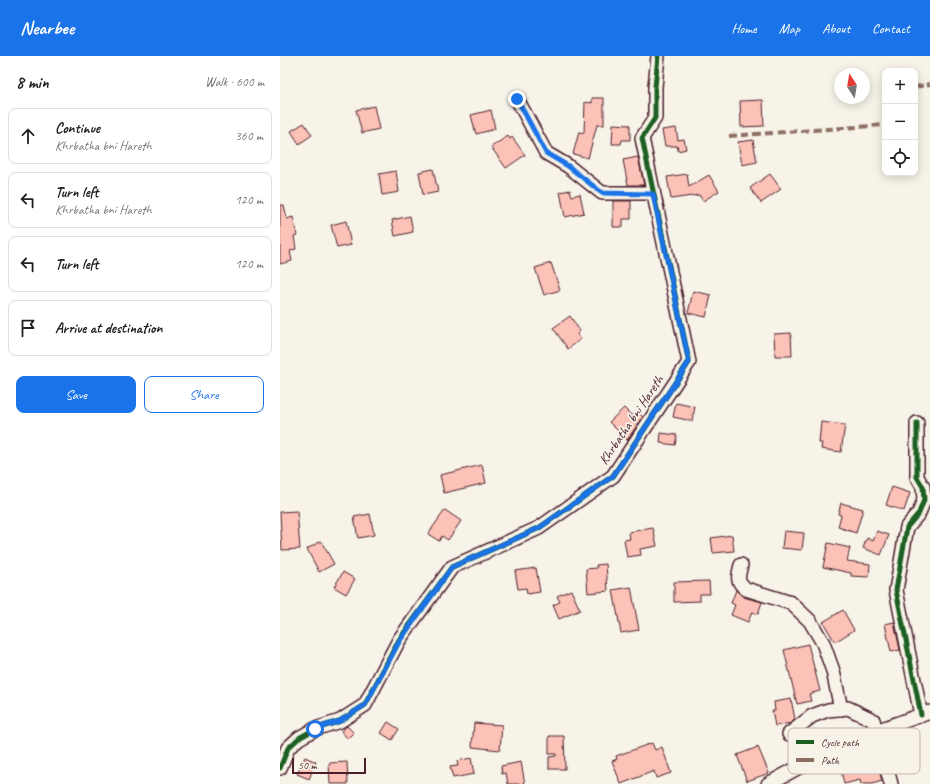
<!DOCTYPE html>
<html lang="en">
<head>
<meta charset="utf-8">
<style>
	:root { --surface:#fff; --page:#f2f2f2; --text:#202124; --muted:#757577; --line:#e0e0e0; --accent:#1a73e8 }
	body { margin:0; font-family:Caveat,sans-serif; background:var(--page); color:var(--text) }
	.controls { position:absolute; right:12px; top:12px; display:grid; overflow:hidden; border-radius:8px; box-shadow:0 2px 10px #0003 }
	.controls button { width:36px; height:36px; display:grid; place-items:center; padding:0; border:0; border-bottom:1px solid var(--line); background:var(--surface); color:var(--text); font:20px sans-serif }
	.compass { position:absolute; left:554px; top:12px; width:36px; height:36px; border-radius:50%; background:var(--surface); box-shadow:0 2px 10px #0003; rotate:348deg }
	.scale { position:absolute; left:12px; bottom:10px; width:74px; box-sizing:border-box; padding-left:4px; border:2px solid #4a1f2b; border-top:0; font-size:11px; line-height:14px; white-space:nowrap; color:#4a1f2b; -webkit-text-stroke:3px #f7f3e8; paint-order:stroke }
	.stop { position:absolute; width:12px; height:12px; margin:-9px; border:3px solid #1a73e8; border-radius:50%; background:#fff }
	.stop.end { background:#1a73e8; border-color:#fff; box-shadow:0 1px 4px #0008 }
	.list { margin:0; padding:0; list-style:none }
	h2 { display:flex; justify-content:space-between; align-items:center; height:52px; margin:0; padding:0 16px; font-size:17px }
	h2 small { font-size:13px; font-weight:400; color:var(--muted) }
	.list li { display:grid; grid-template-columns:26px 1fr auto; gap:12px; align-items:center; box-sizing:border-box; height:56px; margin:0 8px 8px; padding:0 8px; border:1px solid var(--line); border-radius:8px }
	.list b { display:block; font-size:15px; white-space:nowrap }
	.list p { margin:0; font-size:13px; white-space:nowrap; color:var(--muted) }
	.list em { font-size:13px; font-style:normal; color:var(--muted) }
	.actions { display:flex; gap:8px; padding:12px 16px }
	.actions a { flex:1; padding:9px 0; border:1px solid var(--accent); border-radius:8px; text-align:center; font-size:14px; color:var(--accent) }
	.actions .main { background:var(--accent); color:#fff }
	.icon { flex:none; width:22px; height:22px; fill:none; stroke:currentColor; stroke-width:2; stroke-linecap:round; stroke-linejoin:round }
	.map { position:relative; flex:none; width:650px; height:728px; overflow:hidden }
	header { display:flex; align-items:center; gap:24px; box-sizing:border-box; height:56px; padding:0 20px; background:var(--accent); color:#fff }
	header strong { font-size:19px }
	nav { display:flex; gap:22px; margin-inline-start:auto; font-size:14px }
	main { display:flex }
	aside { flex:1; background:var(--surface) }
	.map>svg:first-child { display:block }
	.building { fill:#fdc2b7; stroke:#4a1f2b }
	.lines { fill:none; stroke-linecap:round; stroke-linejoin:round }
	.minor-casing { stroke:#4a1f2b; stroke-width:16 }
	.minor { stroke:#f7f3e8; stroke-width:13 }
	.quiet { stroke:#8d6e63; stroke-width:4; stroke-dasharray:8 4; stroke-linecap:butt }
	.cycleway-casing { stroke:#f7f3e8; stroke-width:8 }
	.cycleway { stroke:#1b5e20; stroke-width:5 }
	.route { stroke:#1a73e8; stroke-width:5 }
	.labels { text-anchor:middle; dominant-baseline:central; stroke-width:3.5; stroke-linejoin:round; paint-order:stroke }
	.street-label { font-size:14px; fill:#4a1f2b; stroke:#f7f3e8 }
	.key { fill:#f7f3e8; stroke:#c3b3af; stroke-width:1 }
	.key-label { font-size:11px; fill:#4a1f2b }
</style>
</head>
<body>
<header>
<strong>Nearbee</strong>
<nav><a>Home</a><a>Map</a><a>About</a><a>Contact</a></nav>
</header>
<main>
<aside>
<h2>8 min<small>Walk · 600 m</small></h2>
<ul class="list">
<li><svg class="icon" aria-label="ahead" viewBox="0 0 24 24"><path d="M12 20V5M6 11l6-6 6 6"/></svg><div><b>Continue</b><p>Khrbatha bni Hareth</p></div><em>360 m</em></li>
<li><svg class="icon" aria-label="left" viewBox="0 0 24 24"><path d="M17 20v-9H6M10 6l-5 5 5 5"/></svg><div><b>Turn left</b><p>Khrbatha bni Hareth</p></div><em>120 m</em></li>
<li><svg class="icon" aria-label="left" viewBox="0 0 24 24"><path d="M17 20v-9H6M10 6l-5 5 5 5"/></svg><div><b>Turn left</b></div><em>120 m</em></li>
<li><svg class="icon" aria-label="arrive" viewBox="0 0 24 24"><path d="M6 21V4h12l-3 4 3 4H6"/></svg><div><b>Arrive at destination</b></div></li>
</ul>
<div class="actions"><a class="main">Save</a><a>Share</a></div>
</aside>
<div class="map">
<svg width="650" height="728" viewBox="0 0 650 728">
	<rect width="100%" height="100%" fill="#f7f3e8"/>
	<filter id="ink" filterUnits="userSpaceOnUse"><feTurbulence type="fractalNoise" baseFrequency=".025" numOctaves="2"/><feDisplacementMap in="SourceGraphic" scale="8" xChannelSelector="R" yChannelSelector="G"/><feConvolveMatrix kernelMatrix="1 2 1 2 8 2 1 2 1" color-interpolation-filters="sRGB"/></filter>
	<g filter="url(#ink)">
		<!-- building -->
		<g class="building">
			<path d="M312,42H324V69H317L308,102L293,98L299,76L304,77L305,46L312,47Z"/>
			<path d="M483,44L484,70L461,71L460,45Z"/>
			<path d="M94,50L99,73L82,77L76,54Z"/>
			<path d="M211,54L215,73L196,78L191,59Z"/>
			<path d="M24,67L32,79L19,88L11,75Z"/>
			<path d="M333,68L350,69V84H342L341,88H332Z"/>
			<path d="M396,72L398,84L404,83L406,93L398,95L397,90H385L382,74Z"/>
			<path d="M228,80L230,83L232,81L245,99L226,112L211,91Z"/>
			<path d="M473,84L477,106L462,109L458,86Z"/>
			<path d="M358,101L364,129H348L343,104Z"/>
			<path d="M153,113L158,136L143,139L139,116Z"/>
			<path d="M116,115L119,136L102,139L99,118Z"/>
			<path d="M407,118L409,131L429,119L439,135L423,145L419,139L391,143L387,121Z"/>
			<path d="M490,118L501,133L481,147L470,132Z"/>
			<path d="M290,134L292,140L300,138L304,157L285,161L280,136Z"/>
			<path d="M333,145H351V163H343V171H333Z"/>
			<path d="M0,149H4L7,163L13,161L17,179L14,180L16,193L10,195L12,205L0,208Z"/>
			<path d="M130,160L133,176L115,180L112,164Z"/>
			<path d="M66,165L71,189L57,192L51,169Z"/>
			<path d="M271,207L280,234L264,239L255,212Z"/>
			<path d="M413,235L431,239L426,261L408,257Z"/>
			<path d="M290,260L300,275L297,278L301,283L288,293L273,272Z"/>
			<path d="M511,277L512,300H495L494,278Z"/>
			<path d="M396,347L415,351L412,365L393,361Z"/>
			<path d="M344,352L352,360L357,355L363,361L347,384L329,366Z"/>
			<path d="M541,366L565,369L561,396L541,393L542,387H539Z"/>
			<path d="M381,377L397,379L395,389L380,387Z"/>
			<path d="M202,409L206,427L164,437L160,419Z"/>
			<path d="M612,431L630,437L624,455L606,449Z"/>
			<path d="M561,447L583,453L576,477L558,471L561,459L558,458Z"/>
			<path d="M165,454L181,465L168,484L162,480L159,485L148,478Z"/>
			<path d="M17,455L20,493L2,494L0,456Z"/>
			<path d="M90,458L94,479L78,482L74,461Z"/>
			<path d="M373,472L377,490L360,493L361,499L347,501L344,484L350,483L349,476Z"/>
			<path d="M504,475L524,477L522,494L502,492Z"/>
			<path d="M597,475L609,479L601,499L583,492L587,482L593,485Z"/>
			<path d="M452,479L454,495L433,497L431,482Z"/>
			<path d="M41,485L54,508L39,516L27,493Z"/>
			<path d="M548,487L570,492L567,505L590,508L589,521L571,520V517L543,511Z"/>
			<path d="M326,508L328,535L308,537L306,513L317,512L316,509Z"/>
			<path d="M256,512L260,536L247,538L246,532L238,533L235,515Z"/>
			<path d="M63,516L75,523L66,538L54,531Z"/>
			<path d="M429,525L430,538H420V545L394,546V526Z"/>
			<path d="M351,531L359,574L341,577L333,534Z"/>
			<path d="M291,534L300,554L279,563L273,549L280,546L277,540Z"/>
			<path d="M456,534L463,541L482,546L478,558L472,556L468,566L451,559L455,549L451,547Z"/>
			<path d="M563,554L574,574L555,586L543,566Z"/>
			<path d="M614,566L620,594L611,596L605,568Z"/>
			<path d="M528,588L540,635L529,638L531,645L517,648L504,594Z"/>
			<path d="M511,643L515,663L511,667L495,670L492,655H495L494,646Z"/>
			<path d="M108,666L119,673L112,684L101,677Z"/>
			<path d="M194,667L222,669L220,694L192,691Z"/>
			<path d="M67,670L74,677L68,683L61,675Z"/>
			<path d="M269,680H284L285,713H269V701L276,700V698H269Z"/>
			<path d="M372,687L375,694L382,691L391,717L376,722L374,715L341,728L332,705L337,703L336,700Z"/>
			<path d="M592,690L602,725L592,728H581L580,724L564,728L560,710L575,706L572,695Z"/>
			<path d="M478,691L489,717L467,725L457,699Z"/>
			<path d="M25,701L36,706L29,723L17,718Z"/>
			<path d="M191,702L194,718L173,722L170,711L178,710L177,705Z"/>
			<path d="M67,706L68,728H50L49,707Z"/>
			<path d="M241,706L245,728H228L226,717L222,718L221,710Z"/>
		</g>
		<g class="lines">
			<!-- minor casing -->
			<g class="minor-casing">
				<g id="minor">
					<path d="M237,43L266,97L288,110L322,137H373"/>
					<path d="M637,367V421L643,431L644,444L639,457L627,471L616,534L641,659"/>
					<path d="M461,509C458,521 456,525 466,533L511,547L530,565L543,587L553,615L561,653"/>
					<path d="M509,678L532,660L548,654L568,652L593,664L611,728"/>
					<path d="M0,712L8,692L19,682L35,673L60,665L85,649L119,584L172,511L259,472L333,420L409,306L362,82L375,62V31L378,0"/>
					<path d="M488,728L543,698L596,675L650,656"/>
				</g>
			</g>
			<!-- minor -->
			<use href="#minor" class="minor"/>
			<!-- quiet -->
			<g class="quiet">
				<path d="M635,31L650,28"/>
				<path d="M449,80L605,69"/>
			</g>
			<!-- cycleway casing -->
			<g class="cycleway-casing">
				<g id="cycleway">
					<path d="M637,367V421L643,431L644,444L639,457L627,471L616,534L641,659"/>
					<path d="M0,712L8,692L19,682L35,673L60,665L85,649L119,584L172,511L259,472L333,420L409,306L362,82L375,62V31L378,0"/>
				</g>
			</g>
			<!-- cycleway -->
			<use href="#cycleway" class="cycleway"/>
		</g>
	</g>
	<g class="lines" filter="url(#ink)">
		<!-- route -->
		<path class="route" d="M35,673L60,665L85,649L120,584L172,511L259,472L333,420L409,306L373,138L322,137L288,110L266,97L237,43"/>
	</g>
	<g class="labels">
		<!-- street labels -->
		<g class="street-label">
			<text transform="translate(351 364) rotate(-56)">Khrbatha bni Hareth</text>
		</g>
	</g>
	<!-- legend -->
	<rect x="508" y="672" width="132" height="46" rx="6" class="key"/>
	<rect x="516" y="684" width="18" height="4" fill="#1b5e20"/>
	<rect x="516" y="702" width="18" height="4" fill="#8d6e63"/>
	<g class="key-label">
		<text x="541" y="690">Cycle path</text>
		<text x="541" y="708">Path</text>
	</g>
</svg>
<div class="controls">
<button>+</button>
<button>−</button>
<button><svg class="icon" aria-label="locate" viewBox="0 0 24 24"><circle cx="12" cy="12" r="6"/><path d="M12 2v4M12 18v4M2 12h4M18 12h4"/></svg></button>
</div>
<svg class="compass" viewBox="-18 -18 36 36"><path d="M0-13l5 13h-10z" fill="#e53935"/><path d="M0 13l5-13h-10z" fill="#757577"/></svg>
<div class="scale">50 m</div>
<div class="stop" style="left:35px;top:673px"></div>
<div class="stop end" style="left:237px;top:43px"></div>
</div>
</main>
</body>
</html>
